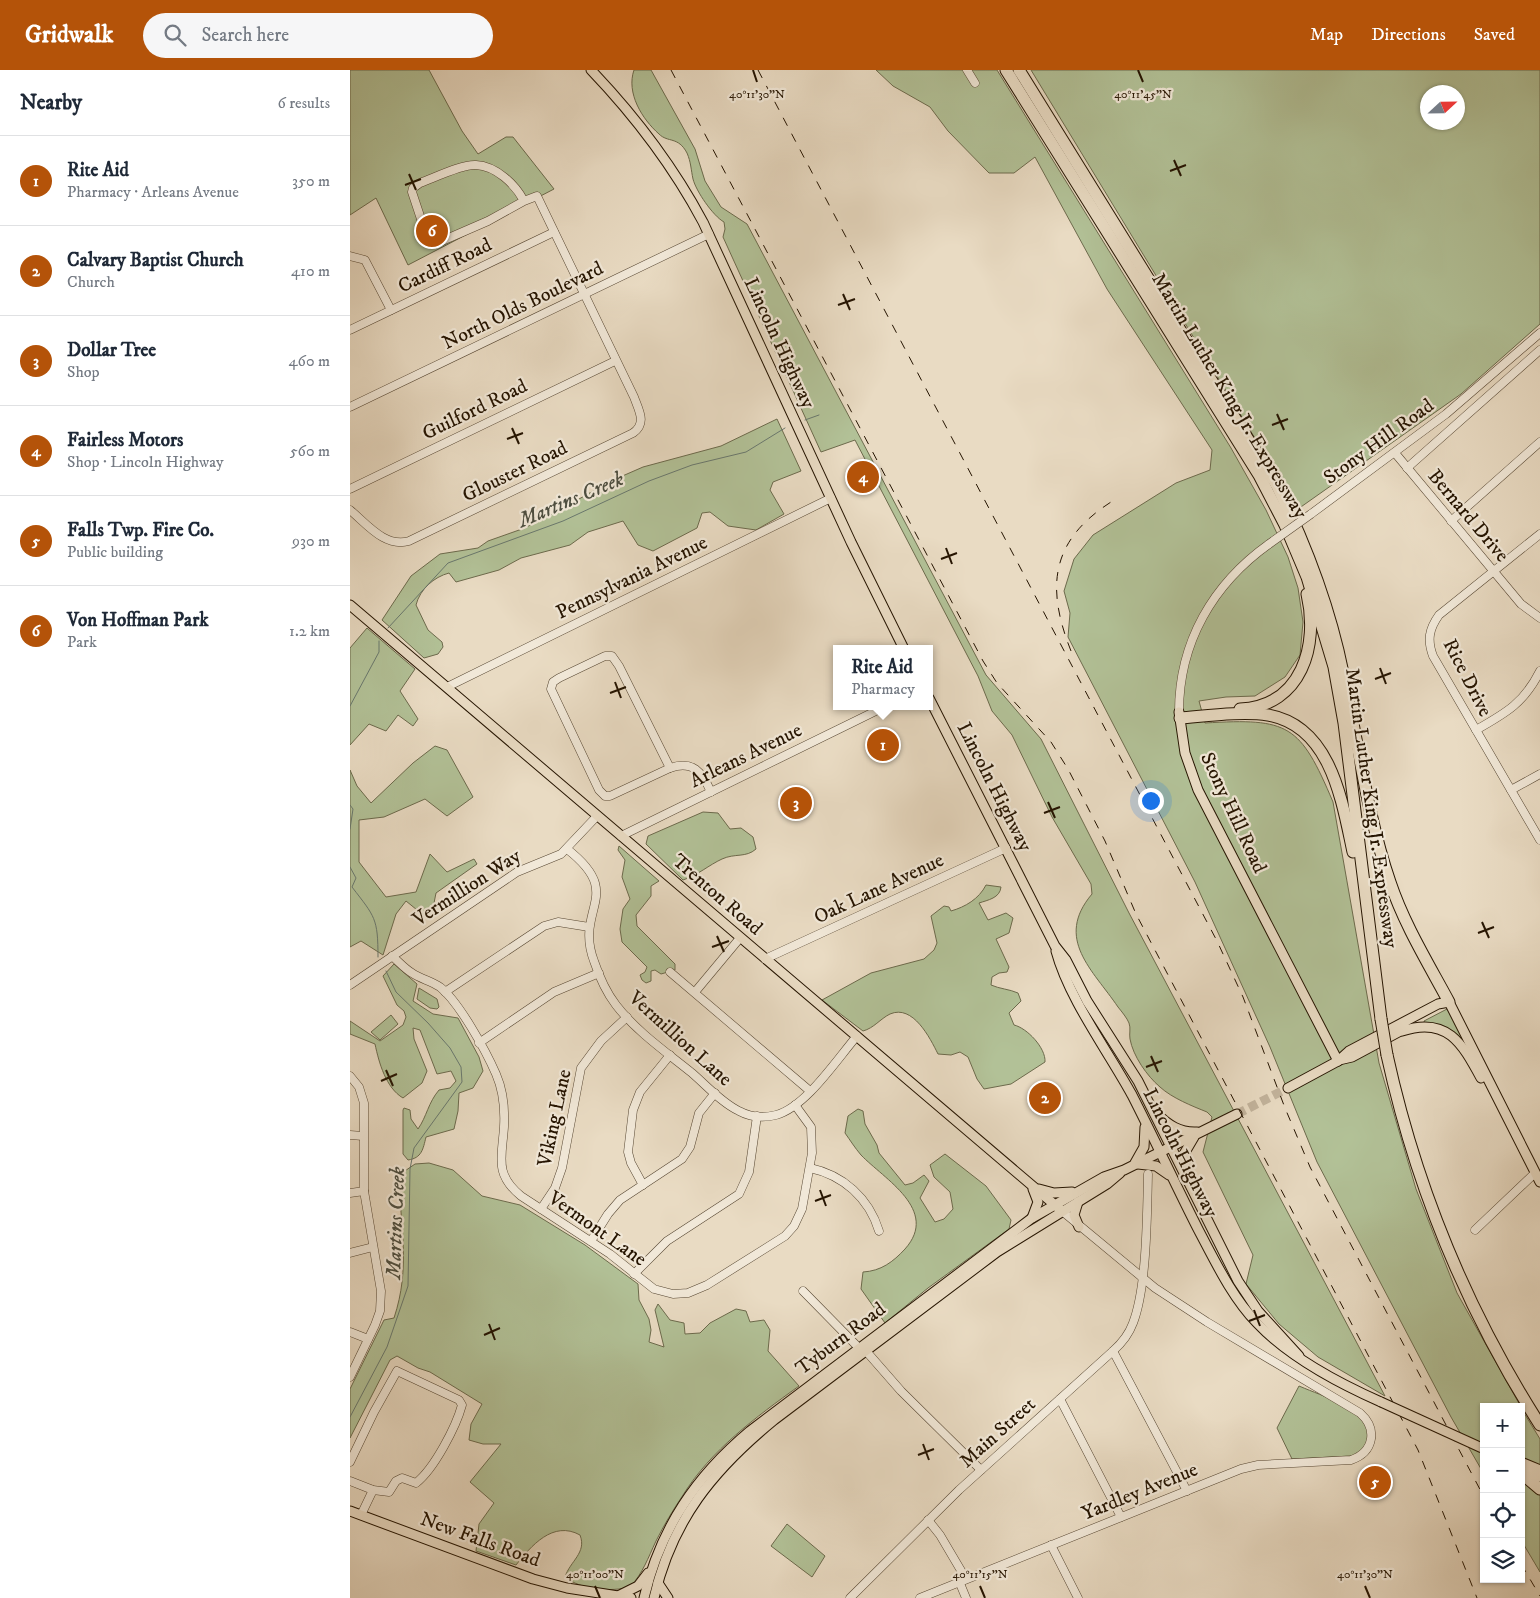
<!DOCTYPE html>
<html lang="en">
<head>
<meta charset="utf-8">
<style>
	:root { --surface:#fff; --page:#f6f6f7; --text:#1f2937; --muted:#747a83; --line:#e0e1e3; --accent:#b45309 }
	body { margin:0; font-family:"IM FELL DW Pica",serif; background:var(--page); color:var(--text) }
	.controls { position:absolute; right:15px; bottom:15px; display:grid; overflow:hidden; border-radius:0px; box-shadow:0 1px 4px #0004 }
	.controls button { width:45px; height:45px; display:grid; place-items:center; padding:0; border:0; border-bottom:1px solid var(--line); background:var(--surface); color:var(--text); font:25px sans-serif }
	.compass { position:absolute; left:1070px; top:15px; width:45px; height:45px; border-radius:50%; background:var(--surface); box-shadow:0 1px 4px #0004; rotate:68deg }
	.you { position:absolute; left:800px; top:730px; width:18px; height:18px; margin:-12px; border:4px solid #fff; border-radius:50%; background:#1a73e8; box-shadow:0 0 0 8px #1a73e833 }
	.badge { display:grid; place-items:center; width:32px; height:32px; border-radius:50%; background:var(--accent); color:#fff; font-size:16px; font-weight:700 }
	.pin { position:absolute; translate:-50% -50%; border:2px solid #fff; box-shadow:0 1px 5px #0006 }
	.popup { position:absolute; left:483px; top:575px; width:100px; height:65px; box-sizing:border-box; display:grid; place-content:center; border-radius:0px; background:var(--surface); filter:drop-shadow(0 1px 4px #0005); font-size:16px; white-space:nowrap; color:var(--muted) }
	.popup b { font-size:19px; color:var(--text) }
	.popup::after { content:''; position:absolute; left:50%; top:100%; margin-left:-10px; border:10px solid transparent; border-top-color:var(--surface) }
	.list { margin:0; padding:0; list-style:none }
	h2 { display:flex; justify-content:space-between; align-items:center; height:65px; margin:0; padding:0 20px; font-size:21px }
	h2 small { font-size:16px; font-weight:400; color:var(--muted) }
	.list li { display:grid; grid-template-columns:32px 1fr auto; gap:15px; align-items:center; box-sizing:border-box; height:90px; padding:0 20px; border-top:1px solid var(--line) }
	.list b { display:block; font-size:19px; white-space:nowrap }
	.list p { margin:0; font-size:16px; white-space:nowrap; color:var(--muted) }
	.list em { font-size:16px; font-style:normal; color:var(--muted) }
	.icon { flex:none; width:28px; height:28px; fill:none; stroke:currentColor; stroke-width:2; stroke-linecap:round; stroke-linejoin:round }
	.map { position:relative; flex:none; width:1190px; height:1528px; overflow:hidden }
	header { display:flex; align-items:center; gap:30px; box-sizing:border-box; height:70px; padding:0 25px; background:var(--accent); color:#fff }
	header strong { font-size:24px }
	nav { display:flex; gap:28px; margin-inline-start:auto; font-size:18px }
	.search { width:350px; height:45px; background:var(--page); display:flex; align-items:center; gap:12px; box-sizing:border-box; padding:0 18px; border-radius:28px; color:var(--muted); font-size:19px }
	main { display:flex }
	aside { flex:1; background:var(--surface) }
	.map>svg:first-child { display:block }
	.green { fill:#b2c197; stroke:#6c6a4c; fill-rule:evenodd }
	.lines { fill:none; stroke-linecap:round; stroke-linejoin:round }
	.stream { stroke:#69786e; stroke-width:1 }
	.major-tunnel { stroke:#c2b39c; stroke-width:9; stroke-dasharray:9 4.5; stroke-linecap:butt }
	.minor-casing { stroke:#564632; stroke-width:9 }
	.major-casing { stroke:#251401; stroke-width:11 }
	.highway-casing { stroke:#251401; stroke-width:13 }
	.minor { stroke:#f1e8d8; stroke-width:8 }
	.major { stroke:#e9dbc3; stroke-width:9 }
	.highway { stroke:#e9dbc3; stroke-width:11 }
	.rail { stroke:#251401; stroke-width:1; stroke-dasharray:9 9; stroke-linecap:butt }
	.minor-bridge-casing { stroke:#564632; stroke-width:9; stroke-linecap:butt }
	.major-bridge-casing { stroke:#251401; stroke-width:11; stroke-linecap:butt }
	.highway-bridge-casing { stroke:#251401; stroke-width:13; stroke-linecap:butt }
	.minor-bridge { stroke:#f1e8d8; stroke-width:8 }
	.major-bridge { stroke:#e9dbc3; stroke-width:9 }
	.highway-bridge { stroke:#e9dbc3; stroke-width:11 }
	.ticks { fill:none; stroke:#251401; stroke-width:2 }
	.labels { text-anchor:middle; dominant-baseline:central; stroke-width:4.5; stroke-linejoin:round; paint-order:stroke }
	.street-label { font-size:20px; fill:#251401; stroke:#f1e8d8 }
	.water-label { font-size:21px; font-style:italic; fill:#4d4e40; stroke:#f1e8d8 }
	.ticks-label { font-size:12px; text-anchor:middle; fill:#251401; stroke:#f1e8d8; stroke-width:4.5; stroke-linejoin:round; paint-order:stroke }
</style>
</head>
<body>
<header>
<strong>Gridwalk</strong>
<div class="search"><svg class="icon" aria-label="search" viewBox="0 0 24 24"><circle cx="10" cy="10" r="6"/><path d="M15 15l6 6"/></svg>Search here</div>
<nav><a>Map</a><a>Directions</a><a>Saved</a></nav>
</header>
<main>
<aside>
<h2>Nearby<small>6 results</small></h2>
<ul class="list">
<li><span class="badge">1</span><div><b>Rite Aid</b><p>Pharmacy · Arleans Avenue</p></div><em>350 m</em></li>
<li><span class="badge">2</span><div><b>Calvary Baptist Church</b><p>Church</p></div><em>410 m</em></li>
<li><span class="badge">3</span><div><b>Dollar Tree</b><p>Shop</p></div><em>460 m</em></li>
<li><span class="badge">4</span><div><b>Fairless Motors</b><p>Shop · Lincoln Highway</p></div><em>560 m</em></li>
<li><span class="badge">5</span><div><b>Falls Twp. Fire Co.</b><p>Public building</p></div><em>930 m</em></li>
<li><span class="badge">6</span><div><b>Von Hoffman Park</b><p>Park</p></div><em>1.2 km</em></li>
</ul>
</aside>
<div class="map">
<svg width="1190" height="1528" viewBox="0 0 1190 1528">
	<rect width="100%" height="100%" fill="#e9dbc3"/>
	<filter id="stains"><feTurbulence type="fractalNoise" baseFrequency=".004" numOctaves="4"/><feColorMatrix values="0 0 0 0 .2 0 0 0 0 .09 0 0 0 0 .02 0 0 0 .5 -.17"/></filter>
	<radialGradient id="worn" r=".72"><stop offset=".6" stop-color="#630" stop-opacity="0"/><stop offset="1" stop-color="#630" stop-opacity=".3"/></radialGradient>
	<!-- green -->
	<g class="green">
		<path d="M0,0H79L112,61L128,84L156,67H163L204,119L58,195L26,128L0,145Z"/>
		<path d="M284,0H301L345,79L355,111L371,137L397,154L636,605L691,669L779,843L1035,1326L968,1287L929,1254L896,1214L903,1185L853,1082L862,1047L857,1042C842,1036 822,1028 810,1017C797,1006 783,986 780,969C779,964 781,958 779,953C777,948 772,942 768,937C743,900 704,869 742,824L741,814L702,747L662,665L642,641L628,606L505,370L471,382L373,167L375,159L374,152C363,146 346,121 343,109C341,100 341,92 337,83C328,66 318,73 309,64C292,49 276,23 284,0Z"/>
		<path d="M526,0H647L881,378L916,440L938,487L948,518L953,552L950,585L935,607L905,626L876,627L849,631L855,653C939,648 950,654 983,732L1029,993L1066,1119L1107,1223L1171,1337H1134V1404L1101,1347L967,1092L920,977L845,812L718,567L720,543L714,521L724,489L743,465L826,413L860,400L862,380L757,219L685,87L664,103H639L598,61L580,37L543,16Z"/>
		<path d="M681,0H1190V254L1111,324L948,439ZM1078,22H1108V52H1078Z"/>
		<path d="M427,349L451,401L423,412L420,420L434,444L406,460L378,456L360,442L352,443L347,458L303,481L288,475L273,451L238,462L220,475L171,488L149,500L106,512L99,503C84,507 70,519 66,535L78,560L92,572L93,577L88,584L74,588L32,550L61,506L90,484L128,478L138,471L172,459L197,447L261,411L293,397L371,376Z"/>
		<path d="M17,558L65,599L50,621L68,649L63,656L48,645L36,661L19,654L0,675V578Z"/>
		<path d="M85,676L97,680L123,727L97,746L75,729L34,747L9,750V792L36,827L66,822L80,784L97,802L124,789L127,794L86,823L81,848L72,844L56,831L46,844L33,885L11,871L0,877V700L7,716L21,733L63,693Z"/>
		<path d="M353,742L368,743L380,759L391,758L403,767L406,779C396,788 385,783 372,789C359,795 348,805 333,810L296,774L298,766Z"/>
		<path d="M269,776L309,811L301,816V826L286,845L287,856L325,894V900L311,904L305,900L301,901V911L296,913L292,910L290,905L295,902L297,897L272,872L270,859L273,839L280,829L272,807L275,790L268,780Z"/>
		<path d="M636,815L651,817C650,828 638,830 629,833L638,850L656,843L663,848L659,863L646,869L659,897L657,902L649,903L642,907L641,915C650,919 659,919 668,923L671,931L659,943L664,955C677,958 696,978 695,992L661,1014L634,1019L627,1009L618,987L610,982L601,985L588,984C580,968 563,934 540,944C530,949 524,958 513,961L472,930L521,903L574,889L584,880L587,873L581,846L594,836L599,837L601,841C615,837 629,829 636,815Z"/>
		<path d="M44,894L67,914L63,931L83,944L108,948L129,987L133,1001L123,1018L109,1023L108,1041L104,1059L76,1067C73,1079 72,1088 58,1090L53,1084V1040L54,1038L60,1040L61,1049L68,1059C77,1046 78,1033 89,1020L100,1018L106,1011L101,1001L87,1004L70,960L63,958L64,969L77,1001L72,1013L53,1028C36,1018 29,993 25,974L0,964V951L30,971L53,955L56,947L54,941L47,935L33,906Z"/>
		<path d="M69,918L87,929L89,937L87,939L80,938L67,929Z"/>
		<path d="M1097,939L1100,943L1115,972L1075,954L1074,951Z"/>
		<path d="M41,945L48,954L30,970L21,962Z"/>
		<path d="M508,1039L513,1041L515,1054L527,1075L529,1083L555,1115L563,1113L574,1105L579,1111L570,1128L585,1152L594,1149L603,1139L600,1122L584,1107L580,1095L595,1084L636,1116L661,1150L659,1159L578,1218L535,1253L511,1219L513,1202C531,1201 543,1192 555,1179C590,1140 534,1109 511,1085C505,1078 500,1070 495,1063L498,1046Z"/>
		<path d="M79,1093L103,1100L132,1126L170,1135L235,1175L288,1214L289,1230L299,1249L301,1260L299,1272L314,1277L305,1240L308,1234L320,1250L334,1253L335,1264L350,1263L360,1253L386,1239L396,1241L400,1252L414,1250L420,1260L418,1281L449,1316C406,1347 361,1380 333,1425C323,1440 314,1455 306,1471C298,1488 293,1503 280,1517C261,1522 231,1520 215,1507C220,1491 237,1483 230,1465C203,1450 181,1476 166,1495L126,1481L129,1454L144,1433L120,1412L151,1374H133L119,1370L121,1354L132,1334L80,1302L68,1298L47,1286L40,1290L0,1368V1319L34,1250L44,1248C61,1197 50,1157 49,1105L65,1094Z"/>
		<path d="M949,1316C977,1328 1004,1334 1020,1362L1017,1377L1003,1386L942,1389L927,1358Z"/>
		<path d="M1171,1338L1190,1369V1502L1171,1470Z"/>
		<path d="M437,1454L475,1486L462,1507L421,1476Z"/>
	</g>
	<g class="lines">
		<!-- stream -->
		<g class="stream">
			<path d="M455,350L469,345"/>
			<path d="M38,558L98,493L213,451L299,411L342,395L396,382L435,358"/>
			<path d="M0,636L29,582V571"/>
			<path d="M0,735L3,739L0,759"/>
			<path d="M0,797L6,808L2,817C25,847 28,848 28,887"/>
			<path d="M0,1347L37,1277L58,1216L60,1099L64,1078L112,1012L111,997L100,978L78,953L46,922L36,901"/>
		</g>
		<!-- major-tunnel -->
		<path class="major-tunnel" d="M887,1044L938,1018"/>
		<!-- minor casing -->
		<g class="minor-casing">
			<g id="minor">
				<path d="M617,0L625,13"/>
				<path d="M0,186L15,190L41,240"/>
				<path d="M0,260L204,162"/>
				<path d="M0,337L359,164"/>
				<path d="M1045,383L1171,534L1190,548"/>
				<path d="M1057,398L1190,280"/>
				<path d="M0,419L265,291"/>
				<path d="M0,440C17,454 35,478 59,471L283,363C297,353 289,341 284,327L187,126L174,131C165,114 146,96 126,95C112,94 84,108 70,113L63,118L62,122L77,167L85,174L138,151L174,131"/>
				<path d="M961,444L1096,344L1190,263"/>
				<path d="M1101,451L1190,372"/>
				<path d="M1190,464L1089,545C1079,559 1077,570 1083,586L1190,770"/>
				<path d="M255,586H262L269,596L320,698L260,726H255L249,720L201,619L203,612L209,608Z"/>
				<path d="M97,617L481,428"/>
				<path d="M829,642C829,572 863,514 919,474"/>
				<path d="M1126,660C1156,643 1174,633 1190,601"/>
				<path d="M320,698C343,690 352,702 361,722"/>
				<path d="M1161,720L1190,704"/>
				<path d="M271,766L536,636"/>
				<path d="M217,779C276,825 224,838 244,891C249,906 256,922 266,935C286,961 316,982 342,1003C357,1016 372,1033 389,1041C400,1047 414,1048 426,1045C456,1037 487,989 507,966"/>
				<path d="M42,886C49,892 55,899 62,903C71,909 81,911 90,917C109,932 136,981 146,1004C153,1020 155,1039 154,1057C152,1087 144,1104 171,1126L260,1184L304,1219L323,1224L338,1223L357,1215L435,1166L444,1156L452,1139L462,1083L461,1057L445,1035"/>
				<path d="M415,889L656,778"/>
				<path d="M320,902L460,1021"/>
				<path d="M0,915L167,802L211,784L247,746"/>
				<path d="M95,922L194,856L208,852L239,857"/>
				<path d="M345,922L390,868"/>
				<path d="M129,973L204,922L249,903"/>
				<path d="M0,1006L9,1017L14,1033V1121L31,1221L30,1241L25,1255L0,1307"/>
				<path d="M0,1065L13,1066"/>
				<path d="M460,1098C493,1105 519,1128 529,1161"/>
				<path d="M293,1115L281,1093L278,1082L283,1040L290,1022L320,985"/>
				<path d="M0,1123L14,1121"/>
				<path d="M191,1139L205,1118L212,1098L231,998L251,971L277,947"/>
				<path d="M1125,1160L1185,1103"/>
				<path d="M241,1171L258,1144L270,1130L332,1089L340,1077L349,1043L365,1023"/>
				<path d="M0,1183L23,1177"/>
				<path d="M284,1204L317,1171L389,1124L399,1102L407,1046"/>
				<path d="M453,1221L509,1278"/>
				<path d="M0,1262L18,1269"/>
				<path d="M516,1281L551,1321L631,1400"/>
				<path d="M763,1281L837,1421"/>
				<path d="M710,1329L771,1447"/>
				<path d="M0,1392L24,1342L47,1301L109,1330L112,1335C106,1357 84,1399 66,1413L52,1408L46,1411L39,1422L23,1420L0,1411"/>
				<path d="M11,1445L23,1420"/>
				<path d="M578,1450L590,1465L616,1509"/>
				<path d="M701,1475L728,1528"/>
				<path d="M609,1511L616,1528"/>
				<path d="M500,1528L609,1420L763,1281C772,1273 779,1264 783,1253C797,1217 797,1144 798,1104"/>
				<path d="M570,1528L891,1399L908,1395L1001,1390C1024,1382 1028,1359 1010,1343L857,1252L805,1218L712,1141"/>
			</g>
		</g>
		<!-- major casing -->
		<g class="major-casing">
			<g id="major">
				<path d="M241,0C285,46 323,96 353,152L501,472L554,579"/>
				<path d="M0,535L712,1141"/>
				<path d="M579,628L705,876L716,890L737,931L788,1011L888,1211L908,1241L949,1286"/>
				<path d="M829,642L835,683L848,720L988,991"/>
				<path d="M706,881C719,929 758,981 782,1025C805,1070 826,1116 849,1161C866,1193 882,1227 907,1253C940,1288 988,1313 1031,1332"/>
				<path d="M1099,932L1190,1112"/>
				<path d="M1052,961C1097,946 1112,973 1131,1008"/>
				<path d="M989,990L1002,987L1056,958"/>
				<path d="M938,1018L988,991L999,981L1088,934L1099,932"/>
				<path d="M806,1043C818,1055 830,1063 847,1062"/>
				<path d="M785,1093L794,1077L795,1057"/>
				<path d="M788,1094L806,1096L819,1105"/>
				<path d="M835,1101L834,1084L844,1067"/>
				<path d="M689,1119L704,1123L722,1122"/>
				<path d="M728,1132L724,1145L729,1157"/>
				<path d="M682,1148L688,1132L683,1119"/>
				<path d="M1171,1392L1190,1400"/>
				<path d="M1171,1398L1190,1407"/>
				<path d="M0,1441L183,1509L217,1518L281,1528"/>
				<path d="M308,1513L318,1528"/>
				<path d="M270,1525L288,1516L298,1503"/>
				<path d="M294,1528C310,1459 346,1406 400,1361L682,1148L754,1107L774,1100L887,1044"/>
				<path d="M304,1528C322,1450 363,1400 424,1350L647,1182L757,1114L770,1103"/>
			</g>
		</g>
		<!-- highway casing -->
		<g class="highway-casing">
			<g id="highway">
				<path d="M656,0L909,405L935,455L957,507L984,597L994,653L1031,949"/>
				<path d="M669,0L927,416C960,483 985,551 997,625"/>
				<path d="M999,633C1011,692 1020,754 1040,812C1054,854 1078,893 1099,932"/>
				<path d="M890,639C952,636 969,575 957,524"/>
				<path d="M830,648C856,646 892,641 918,645C981,656 992,731 1003,782"/>
				<path d="M1037,985C1066,1117 1117,1241 1190,1355"/>
				<path d="M1171,1403L1190,1419"/>
			</g>
		</g>
		<!-- minor -->
		<use href="#minor" class="minor"/>
		<!-- major -->
		<use href="#major" class="major"/>
		<!-- highway -->
		<use href="#highway" class="highway"/>
		<!-- rail -->
		<g class="rail">
			<path d="M321,0L633,591L647,613L701,672L718,699L755,771L786,844L1068,1380L1127,1528"/>
			<path d="M408,0L867,871L893,927L935,1038L960,1097L1134,1427"/>
			<path d="M721,581C696,518 700,471 761,432"/>
			<path d="M1171,1494L1190,1526"/>
		</g>
		<!-- minor-bridge casing -->
		<g class="minor-bridge-casing">
			<path id="minor-bridge" d="M919,474L961,444"/>
		</g>
		<!-- major-bridge casing -->
		<g class="major-bridge-casing">
			<path id="major-bridge" d="M1031,1332L1132,1378"/>
		</g>
		<!-- highway-bridge casing -->
		<g class="highway-bridge-casing">
			<path id="highway-bridge" d="M1031,949L1037,985"/>
		</g>
		<!-- minor-bridge -->
		<use href="#minor-bridge" class="minor-bridge"/>
		<!-- major-bridge -->
		<use href="#major-bridge" class="major-bridge"/>
		<!-- highway-bridge -->
		<use href="#highway-bridge" class="highway-bridge"/>
	</g>
	<!-- ticks -->
	<path class="ticks" d="M403,0L407,12M788,0L793,12M824,90L831,106M820,101L836,95M59,104L66,120M55,115L71,109M493,224L500,240M488,235L505,229M927,344L934,360M922,355L938,349M162,358L169,374M157,369L173,363M596,478L602,494M591,489L607,483M1030,598L1036,614M1025,609L1041,603M265,612L271,628M260,623L276,617M698,732L705,748M694,743L710,737M1132,852L1139,868M1128,863L1144,857M367,866L374,882M362,877L379,871M801,986L808,1002M796,997L812,991M36,1000L43,1016M31,1011L47,1004M470,1120L476,1136M465,1131L481,1125M904,1240L910,1256M899,1251L915,1245M139,1254L145,1270M134,1265L150,1258M573,1374L579,1390M568,1385L584,1379M245,1516L250,1528M630,1516L635,1528M1015,1516L1020,1528"/>
	<g class="labels">
		<!-- street labels -->
		<g class="street-label">
			<text transform="translate(95 196) rotate(-26)">Cardiff Road</text>
			<text transform="translate(173 236) rotate(-26)">North Olds Boulevard</text>
			<text transform="translate(429 273) rotate(65)">Lincoln Highway</text>
			<text transform="translate(879 326) rotate(59)">Martin Luther King Jr. Expressway</text>
			<text transform="translate(125 340) rotate(-26)">Guilford Road</text>
			<text transform="translate(1029 372) rotate(-36)">Stony Hill Road</text>
			<text transform="translate(165 402) rotate(-26)">Glouster Road</text>
			<text transform="translate(1118 446) rotate(50)">Bernard Drive</text>
			<text transform="translate(282 508) rotate(-26)">Pennsylvania Avenue</text>
			<text transform="translate(1117 608) rotate(63)">Rice Drive</text>
			<text transform="translate(396 686) rotate(-26)">Arleans Avenue</text>
			<text transform="translate(644 717) rotate(63)">Lincoln Highway</text>
			<text transform="translate(1021 738) rotate(82)">Martin Luther King Jr. Expressway</text>
			<text transform="translate(883 743) rotate(65)">Stony Hill Road</text>
			<text transform="translate(117 818) rotate(-33)">Vermillion Way</text>
			<text transform="translate(529 819) rotate(-25)">Oak Lane Avenue</text>
			<text transform="translate(367 825) rotate(41)">Trenton Road</text>
			<text transform="translate(330 969) rotate(42)">Vermillion Lane</text>
			<text transform="translate(205 1048) rotate(-78)">Viking Lane</text>
			<text transform="translate(830 1083) rotate(63)">Lincoln Highway</text>
			<text transform="translate(247 1159) rotate(35)">Vermont Lane</text>
			<text transform="translate(491 1269) rotate(-37)">Tyburn Road</text>
			<text transform="translate(648 1363) rotate(-42)">Main Street</text>
			<text transform="translate(790 1422) rotate(-22)">Yardley Avenue</text>
			<text transform="translate(130 1470) rotate(20)">New Falls Road</text>
		</g>
		<!-- water labels -->
		<g class="water-label">
			<text transform="translate(221 430) rotate(-23)">Martins Creek</text>
			<text transform="translate(46 1153) rotate(-88)">Martins Creek</text>
		</g>
	</g>
	<g class="ticks-label">
		<text x="407" y="28">40°11'30"N</text>
		<text x="793" y="28">40°11'45"N</text>
		<text x="245" y="1508">40°11'00"N</text>
		<text x="630" y="1508">40°11'15"N</text>
		<text x="1015" y="1508">40°11'30"N</text>
	</g>
	<rect width="100%" height="100%" filter="url(#stains)"/>
	<rect width="100%" height="100%" fill="url(#worn)"/>
</svg>
<div class="controls">
<button>+</button>
<button>−</button>
<button><svg class="icon" aria-label="locate" viewBox="0 0 24 24"><circle cx="12" cy="12" r="6"/><path d="M12 2v4M12 18v4M2 12h4M18 12h4"/></svg></button>
<button><svg class="icon" aria-label="layers" viewBox="0 0 24 24"><path d="M12 4l9 5-9 5-9-5zM3 14l9 5 9-5"/></svg></button>
</div>
<svg class="compass" viewBox="-18 -18 36 36"><path d="M0-13l5 13h-10z" fill="#e53935"/><path d="M0 13l5-13h-10z" fill="#747a83"/></svg>
<div class="you"></div>
<div class="pin badge" style="left:533px;top:675px">1</div>
<div class="popup"><b>Rite Aid</b>Pharmacy</div>
<div class="pin badge" style="left:695px;top:1028px">2</div>
<div class="pin badge" style="left:446px;top:733px">3</div>
<div class="pin badge" style="left:513px;top:407px">4</div>
<div class="pin badge" style="left:1025px;top:1412px">5</div>
<div class="pin badge" style="left:82px;top:161px">6</div>
</div>
</main>
</body>
</html>
